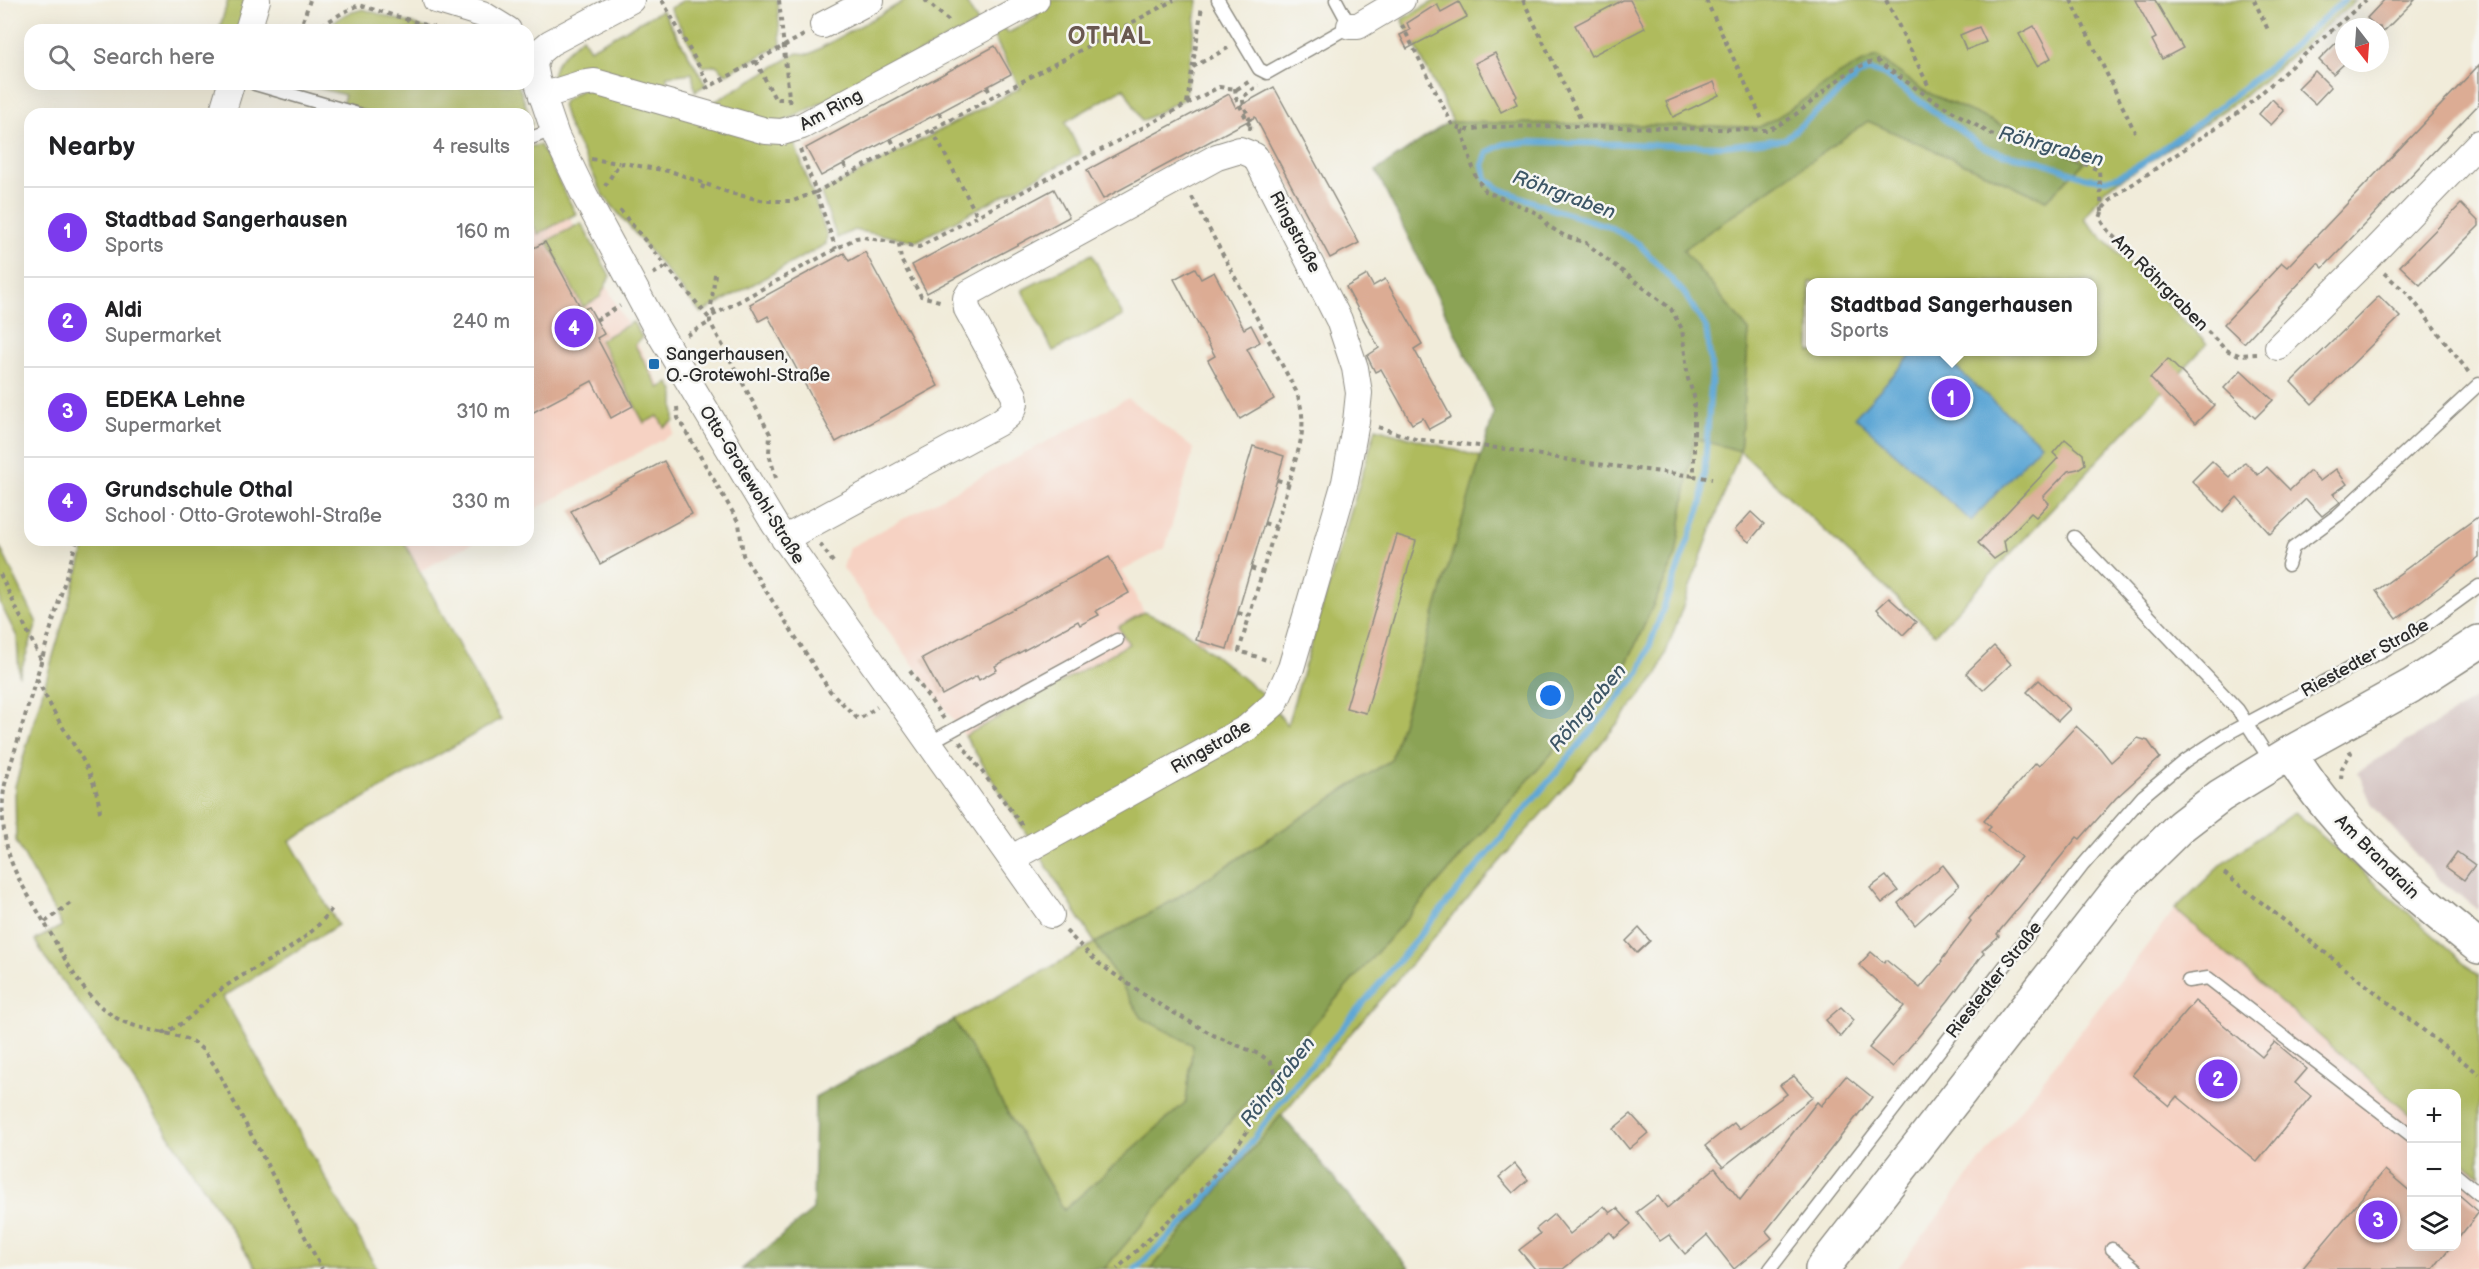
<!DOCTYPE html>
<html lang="en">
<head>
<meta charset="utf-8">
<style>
	:root { --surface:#fff; --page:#f6f6f6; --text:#202124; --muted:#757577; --line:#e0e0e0; --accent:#7c3aed }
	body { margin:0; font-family:"Balsamiq Sans",sans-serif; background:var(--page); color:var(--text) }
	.controls { position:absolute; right:18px; bottom:18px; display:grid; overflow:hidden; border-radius:12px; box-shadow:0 6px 24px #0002 }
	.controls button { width:54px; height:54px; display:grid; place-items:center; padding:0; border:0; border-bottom:2px solid var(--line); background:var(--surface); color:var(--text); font:30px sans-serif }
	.compass { position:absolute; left:2335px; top:18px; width:54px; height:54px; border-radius:50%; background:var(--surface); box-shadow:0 6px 24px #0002; rotate:163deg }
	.you { position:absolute; left:1551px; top:696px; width:21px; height:21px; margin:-15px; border:4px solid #fff; border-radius:50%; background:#1a73e8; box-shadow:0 0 0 9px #1a73e833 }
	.badge { display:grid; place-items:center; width:39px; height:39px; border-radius:50%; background:var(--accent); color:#fff; font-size:20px; font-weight:700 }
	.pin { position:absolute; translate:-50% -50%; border:3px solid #fff; box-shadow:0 2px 6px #0006 }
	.popup { position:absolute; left:1806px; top:278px; width:291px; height:78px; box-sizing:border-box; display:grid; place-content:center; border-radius:12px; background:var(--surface); filter:drop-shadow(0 2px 4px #0005); font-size:20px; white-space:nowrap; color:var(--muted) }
	.popup b { font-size:22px; color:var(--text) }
	.popup::after { content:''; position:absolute; left:50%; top:100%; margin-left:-12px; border:12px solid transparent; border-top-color:var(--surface) }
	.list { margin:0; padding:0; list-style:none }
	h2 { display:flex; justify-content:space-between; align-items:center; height:78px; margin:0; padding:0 24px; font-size:26px }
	h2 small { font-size:20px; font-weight:400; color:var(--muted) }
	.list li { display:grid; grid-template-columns:39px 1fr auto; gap:18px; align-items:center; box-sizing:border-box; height:90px; padding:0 24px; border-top:2px solid var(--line) }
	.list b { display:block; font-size:22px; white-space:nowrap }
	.list p { margin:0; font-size:20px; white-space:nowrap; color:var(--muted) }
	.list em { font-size:20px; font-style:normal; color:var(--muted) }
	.icon { flex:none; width:33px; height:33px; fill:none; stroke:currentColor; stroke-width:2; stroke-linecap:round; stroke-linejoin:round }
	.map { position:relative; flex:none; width:2479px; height:1269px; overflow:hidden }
	.search { position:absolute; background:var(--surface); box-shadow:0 6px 24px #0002; left:24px; top:24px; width:510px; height:66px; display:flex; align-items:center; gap:15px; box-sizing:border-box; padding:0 21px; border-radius:18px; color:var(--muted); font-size:22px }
	.panel { position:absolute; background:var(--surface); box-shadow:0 6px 24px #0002; left:24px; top:108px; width:510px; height:438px; border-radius:18px }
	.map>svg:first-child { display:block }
	.built { fill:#f6d2c3 }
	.industrial { fill:#d1bfbd }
	.green { fill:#afbb5d; stroke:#6d7344; stroke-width:1.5; fill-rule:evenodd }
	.forest { fill:#8ba354; stroke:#5b6740; stroke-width:1.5 }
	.water { fill:#5ea7d5; stroke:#446980; stroke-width:1.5 }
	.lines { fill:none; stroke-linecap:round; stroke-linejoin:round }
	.stream { stroke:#5ea7d5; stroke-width:6 }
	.building { fill:#dcac94 }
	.service-casing { stroke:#8e8c82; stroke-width:15 }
	.minor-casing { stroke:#8e8c82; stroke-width:28 }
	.secondary-casing { stroke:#8e8c82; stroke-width:36 }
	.path { stroke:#8e8c82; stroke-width:4; stroke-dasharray:4.5 4.5; stroke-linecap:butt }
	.service { stroke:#fff; stroke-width:12 }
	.minor { stroke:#fff; stroke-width:26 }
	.secondary { stroke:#fff; stroke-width:33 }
	.poi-dot { fill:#1f6fb2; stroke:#f6f6f2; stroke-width:2 }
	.labels { text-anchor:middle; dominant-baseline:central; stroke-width:5; stroke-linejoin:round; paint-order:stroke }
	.street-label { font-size:18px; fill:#2b2b2b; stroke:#f6f6f2 }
	.poi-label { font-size:18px; fill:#2b2b2b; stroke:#f6f6f2; text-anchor:start }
	.water-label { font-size:20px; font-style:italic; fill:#3d5666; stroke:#f6f6f2 }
	.district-label { font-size:24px; font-weight:bold; letter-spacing:1.5px; fill:#695850; stroke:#f6f6f2 }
</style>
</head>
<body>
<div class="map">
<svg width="2479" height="1269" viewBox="0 0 2479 1269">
	<rect width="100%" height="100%" fill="#f6f6f2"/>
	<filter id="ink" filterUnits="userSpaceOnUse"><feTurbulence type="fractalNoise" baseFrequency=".0167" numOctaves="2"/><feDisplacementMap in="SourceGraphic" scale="12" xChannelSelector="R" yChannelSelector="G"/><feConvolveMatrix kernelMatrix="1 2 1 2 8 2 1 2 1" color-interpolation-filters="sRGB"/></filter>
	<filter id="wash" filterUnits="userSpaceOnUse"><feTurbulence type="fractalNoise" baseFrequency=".008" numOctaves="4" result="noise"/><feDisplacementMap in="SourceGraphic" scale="24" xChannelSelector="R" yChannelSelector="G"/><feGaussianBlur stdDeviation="1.35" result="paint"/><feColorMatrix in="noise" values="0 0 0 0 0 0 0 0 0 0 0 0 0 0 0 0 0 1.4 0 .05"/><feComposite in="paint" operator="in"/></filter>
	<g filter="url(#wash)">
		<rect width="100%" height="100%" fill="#f1ecda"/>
		<!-- built -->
		<g class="built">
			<path d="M535,154L673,409V434L528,513V156Z"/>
			<path d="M1128,398L1194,449L1165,548L1122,571L1144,612L1118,627L1130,644L965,736L843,568L849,548Z"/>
			<path d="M403,540H478L420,571Z"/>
			<path d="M2175,909L2411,1116L2412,1246H2456L2457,1156L2479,1175V1269H1897Z"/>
		</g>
		<!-- industrial -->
		<path class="industrial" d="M2479,697V910L2436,877L2372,805L2358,772Z"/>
		<!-- green -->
		<g class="green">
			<path d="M228,0H249L240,30H219Z"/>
			<path d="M684,0H777L781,45L726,74L716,65L703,67L670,8Z"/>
			<path d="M906,0H965L978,23L780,124L706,107L797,53L810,54Z"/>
			<path d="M1052,0H1198L1185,98L1142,121L1124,88L1065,122L1081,154L917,241L854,230L837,238L821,193L1020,88L992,33L1004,27L1008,33L1038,17L1034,10Z"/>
			<path d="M1436,0H2356L2246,95L2150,161L2105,189L2084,219L2207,344L1935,634L1740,451L1658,674L1575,775L1351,1033L1151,1269H1104L1306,1033L1560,744L1628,661L1676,555L1694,437L1740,450L1749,331L1683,250L1868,121L2046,200L2085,162L1926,92L1877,57L1780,118L1759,127L1453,122L1402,19ZM1810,282H2092V352H1810Z"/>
			<path d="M363,9L432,30H321L346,14Z"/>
			<path d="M662,10L706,85L695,91L692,73L667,76L666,96L656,86L592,67L588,74L552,82C550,62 569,50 582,37L590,49Z"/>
			<path d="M303,84H518L532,123L528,132V114H375L342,104L345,95Z"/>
			<path d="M582,89L793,139L827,235L826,244L701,313L604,196L568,125L562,105L565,100Z"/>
			<path d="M540,145L576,214L538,234L528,215V147Z"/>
			<path d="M581,223L610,276L600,297L583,307L547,241Z"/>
			<path d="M1092,254L1123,316L1053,351L1022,290Z"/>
			<path d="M633,322L642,337L635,345L659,388L669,383L674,391V421L664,427L658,416L644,423L600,340Z"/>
			<path d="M1376,428L1481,457L1391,760L1172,901L1095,943L1142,1018L1193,1044L1186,1102L1064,1210L954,1020L1095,943L965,736L1129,644L1118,627L1144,612L1181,628L1266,697L1287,725Z"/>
			<path d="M87,540H403L476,678L501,719L290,841L338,925L223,997L377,1269H257L106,1039L47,961L35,940L62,926L16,841L15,786Z"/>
			<path d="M0,547L37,623L19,676L17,637L0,603Z"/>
			<path d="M2295,812L2479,976V1175L2457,1156L2456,1094H2412L2411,1116L2175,909L2223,863Z"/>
		</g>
		<!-- forest -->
		<g class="forest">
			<path d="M1877,57L1926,92L2085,162L2046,200L1868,121L1683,250L1749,331L1740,451L1694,438L1676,555L1628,661L1560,744L1306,1033L1104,1269H742L813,1210L815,1097L954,1020L1064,1210L1186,1102L1193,1045L1142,1018L1095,943L1172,901L1391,760L1494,413L1376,171L1448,122L1759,127C1801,108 1833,70 1877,57Z"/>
			<path d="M1281,1115L1410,1269H1151Z"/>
		</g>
		<!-- water -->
		<path class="water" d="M1914,352H1938L2041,444L1971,521L1855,417Z"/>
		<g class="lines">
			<!-- stream -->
			<path class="stream" d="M1135,1269L1188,1219L1233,1167L1278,1105L1640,672L1702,503L1712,372L1706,328L1684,293L1639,244L1608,226L1552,209L1500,189L1486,179L1483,165L1488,152L1504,144L1530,142L1723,146L1785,139L1858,76L1869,70L1884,75L1981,146L2003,154L2040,161L2087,178L2106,180L2119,176L2143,163L2198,123L2266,70L2344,0"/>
		</g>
		<g id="blocks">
			<!-- building -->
			<g class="building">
				<path d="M1623,0H1630L1645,28L1591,56L1575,25Z"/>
				<path d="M2135,0H2155L2183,48L2162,59L2152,40L2156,38Z"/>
				<path d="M2384,0H2415L2382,33L2380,27H2376L2367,18Z"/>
				<path d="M1459,2L1467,17L1407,49L1400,35L1410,30L1407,23L1437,4L1441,12Z"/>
				<path d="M2034,26L2051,58L2037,66L2019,34Z"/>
				<path d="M1979,27L1986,42L1966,50L1960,35Z"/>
				<path d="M2344,35V64L2333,74L2319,60Z"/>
				<path d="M995,46L1011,74L821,176L806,148Z"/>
				<path d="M1495,53L1517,96L1514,98L1517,104L1501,112L1475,63Z"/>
				<path d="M2479,65V104L2323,268L2318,263L2244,343L2224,324L2282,263L2287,267Z"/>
				<path d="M2315,71L2331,87L2315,104L2298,88Z"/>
				<path d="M1714,82L1719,95L1673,117L1666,102Z"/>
				<path d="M1274,87L1359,243L1330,258L1255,117L1103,199L1087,170L1229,94L1236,108Z"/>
				<path d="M2272,99L2284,111L2271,125L2259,114Z"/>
				<path d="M1054,189L1069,217L927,293L912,265Z"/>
				<path d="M2461,204L2479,222V226L2420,285L2400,266Z"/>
				<path d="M545,242L582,310L589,307L604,334L597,338L633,406L611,418L592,381L528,415V251Z"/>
				<path d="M865,252L938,386L836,442L768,316L759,321L750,304L844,253L849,261Z"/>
				<path d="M1195,268L1201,279L1214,272L1244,329L1251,325L1260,342L1247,349L1274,399L1240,419L1208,360L1215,356L1174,279Z"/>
				<path d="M1367,275L1373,286L1385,279L1422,344L1414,349L1451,417L1429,429L1423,418L1412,424L1381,369L1375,372L1367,356L1379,348L1346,287Z"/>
				<path d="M2379,296L2400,317L2312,404L2291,382Z"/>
				<path d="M2168,359L2214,405L2195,424L2150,378Z"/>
				<path d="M2241,370L2273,400L2255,418L2224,388Z"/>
				<path d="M2065,439L2083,454L2085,464L2078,469L2068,471L2043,497L2049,503L2036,517L2031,513L2004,541L2006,551L1994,559L1978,543L2058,458L2053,453Z"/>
				<path d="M1253,446L1284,456L1227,649L1196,640Z"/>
				<path d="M664,461L692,514L600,564L571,511Z"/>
				<path d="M2212,461L2230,478L2245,462L2258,475L2267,467L2290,490L2310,471L2320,481L2336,469L2347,484L2333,494L2340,502L2322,516L2306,499L2270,534L2237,497L2223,512L2192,481Z"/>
				<path d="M1751,512L1764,524L1749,542L1735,530Z"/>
				<path d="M2479,516V557L2397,619L2376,591Z"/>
				<path d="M1397,535L1416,541L1366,713L1346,708Z"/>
				<path d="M1109,557L1129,593L1096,611L1099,615L1080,625L1078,621L995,666L997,670L979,680L977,676L942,695L922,658Z"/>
				<path d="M1889,598L1916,622L1903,635L1877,609Z"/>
				<path d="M1994,646L2011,664L1983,690L1966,673Z"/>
				<path d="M2039,680L2070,709L2058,721L2027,692Z"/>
				<path d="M2076,726L2100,748L2111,762L2138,738L2148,741L2160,758L2116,798L2080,839L2077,837L1997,934L1999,936L1982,951L1984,953L1948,1001L1893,1067L1869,1048L1904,1006L1859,965L1871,952L1884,963L1886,960L1920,988L1942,962L1941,961L1971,921L1969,919L2021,857L1988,830L1991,827L1984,821L2036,763L2039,766Z"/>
				<path d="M2457,852L2475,865L2464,880L2446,867Z"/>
				<path d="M1943,865L1959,886L1915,925L1898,903Z"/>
				<path d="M1886,876L1898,891L1882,903L1870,888Z"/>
				<path d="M1639,928L1650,941L1637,953L1626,941Z"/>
				<path d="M2195,1001L2262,1057L2275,1042L2307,1069L2295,1083L2311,1096L2257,1162L2177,1096L2169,1106L2132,1075Z"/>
				<path d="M1841,1007L1854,1020L1840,1037L1826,1020Z"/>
				<path d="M1794,1076L1813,1097L1723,1167L1705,1146L1734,1123L1739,1129L1787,1094L1780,1085Z"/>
				<path d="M1846,1076L1872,1097L1766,1231L1772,1238L1734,1269L1707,1235L1685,1254L1669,1235L1660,1241L1637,1212L1658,1196L1667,1208L1715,1168L1740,1200L1817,1102L1821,1106Z"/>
				<path d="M1631,1114L1648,1133L1629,1149L1613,1129Z"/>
				<path d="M1515,1164L1528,1180L1513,1193L1499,1177Z"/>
				<path d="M2385,1170L2412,1193V1246H2451L2433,1269H2302Z"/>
				<path d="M2457,1193L2479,1212L2457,1240Z"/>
				<path d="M1604,1206L1610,1213L1617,1208L1631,1224L1615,1238L1610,1232L1563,1269H1535L1519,1250L1540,1234L1536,1229L1554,1214L1570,1234Z"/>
			</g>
		</g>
	</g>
	<g filter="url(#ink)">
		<use href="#blocks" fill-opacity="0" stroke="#8e8c82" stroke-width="1.5"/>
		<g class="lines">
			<!-- service casing -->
			<g class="service-casing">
				<g id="service">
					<path d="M1218,0L1259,69L1267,73L1350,26L1336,0"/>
					<path d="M255,84L358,114"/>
					<path d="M528,139L553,130"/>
					<path d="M2074,537L2238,710L2272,763"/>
					<path d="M2288,565L2293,548L2338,515L2479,384"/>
					<path d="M929,743L1117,640"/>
					<path d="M2188,981L2208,978L2412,1136"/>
					<path d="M2456,1175L2479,1194"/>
					<path d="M2112,1249L2136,1269"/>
					<path d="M1770,1269L2083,865L2143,796L2185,761L2223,736L2410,636L2479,586"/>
				</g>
			</g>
			<!-- minor casing -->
			<g class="minor-casing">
				<g id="minor">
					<path d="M436,0L482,14L508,30"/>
					<path d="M631,0L550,43L538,53L534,65L537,80L556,136L585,196L654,324L775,525L1051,915"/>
					<path d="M823,25L871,0"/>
					<path d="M1350,26H1358L1402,0"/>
					<path d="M248,30L257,0"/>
					<path d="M542,96L580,84L595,82L766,131L782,132L802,126L1036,0"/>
					<path d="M222,114L231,84"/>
					<path d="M2278,347L2370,256L2479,143"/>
					<path d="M784,539L998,423C1009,416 1018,409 1014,395L967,309L966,298L969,293L1217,157L1240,150L1255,156L1339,320L1355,368L1359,393L1356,422L1345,482L1291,668L1275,703L1247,728L1012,858"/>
				</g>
			</g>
			<!-- secondary casing -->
			<g class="secondary-casing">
				<g id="secondary">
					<path d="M2290,753C2335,830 2410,892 2479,947"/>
					<path d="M1822,1269L2125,881L2181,826L2220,796L2290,753L2411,686L2479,642"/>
				</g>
			</g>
			<!-- path -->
			<g class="path">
				<path d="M662,0L710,86"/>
				<path d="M779,0L790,107"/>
				<path d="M925,0L950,22"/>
				<path d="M1523,0L1580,118"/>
				<path d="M1706,0L1762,119"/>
				<path d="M1886,0L1928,85"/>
				<path d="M2071,0L2135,132"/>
				<path d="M2254,0L2269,32"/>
				<path d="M1402,25L1453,126L1467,130L1488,127L1567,126L1766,130C1808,117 1834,69 1877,61L1930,98L1991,134L2061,155L2099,170L2102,212"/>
				<path d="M300,30L310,0"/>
				<path d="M314,30L344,12L359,5L442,30"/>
				<path d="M756,61L775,99H790"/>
				<path d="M1193,67L1228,48"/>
				<path d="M987,87L992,97"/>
				<path d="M1235,88L1236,98L1250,126"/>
				<path d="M705,89L804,35"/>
				<path d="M1187,103L1202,6"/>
				<path d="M939,113L945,123"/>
				<path d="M932,130L978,217"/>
				<path d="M1250,130C1252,114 1242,110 1243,97L1259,85"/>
				<path d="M1462,130L1475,175L1485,191L1539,214L1548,226L1565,236L1586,243L1671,309L1682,329L1688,379L1694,396V476L1712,479"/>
				<path d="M891,139L896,149"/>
				<path d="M800,149L816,192L1174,0"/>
				<path d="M591,159L619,163"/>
				<path d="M844,164L849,174"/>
				<path d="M605,186L619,164L623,163L673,172L730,193L765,201H793L816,192L836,249"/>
				<path d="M702,189L704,183"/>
				<path d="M1192,197L1296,391C1304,412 1304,427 1299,448L1239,651L1270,661"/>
				<path d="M620,210L709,318"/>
				<path d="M899,244L901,260L921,296L943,302"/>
				<path d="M2384,273L2409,295L2470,374"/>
				<path d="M653,274L667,266"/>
				<path d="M715,274L711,307L715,314"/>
				<path d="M596,320L620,306"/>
				<path d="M687,335L710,322"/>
				<path d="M2257,354L2239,355L2226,350L2108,231L2100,218L2104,207L2115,196L2242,110L2366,0"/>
				<path d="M677,407L678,418L739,523L743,555L830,691L857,718H861L877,707"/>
				<path d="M1378,427L1415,439L1506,449L1581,462L1694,476"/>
				<path d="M776,478L769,454L770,434L710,322V317L856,238L863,237L919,247L1219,87L1237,89L1250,81"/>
				<path d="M1277,480L1289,483"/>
				<path d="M1264,523L1276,527"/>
				<path d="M77,540L5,784C0,810 3,836 11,861C19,883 33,902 44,922C64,955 80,996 115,1017C140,1033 176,1030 197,1045C204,1050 210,1059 215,1066L322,1269"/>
				<path d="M820,544L833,562"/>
				<path d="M1251,568L1262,572"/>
				<path d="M0,574L41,660"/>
				<path d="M1238,613L1249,616"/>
				<path d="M910,671L944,719"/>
				<path d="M37,679C44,693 51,707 59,721C77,751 97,776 100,813"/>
				<path d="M960,742L1024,828"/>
				<path d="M2341,779L2342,768L2351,753L2348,748"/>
				<path d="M2224,873L2479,1074"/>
				<path d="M45,922L72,902"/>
				<path d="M1066,931L1098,963L1155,1002L1215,1036L1261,1055L1271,1063L1277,1077L1275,1090L1236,1148L1203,1188L1117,1269"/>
				<path d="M162,1033C190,1023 193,1011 214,995C255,962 301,953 333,907"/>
			</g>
			<!-- service -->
			<use href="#service" class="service"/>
			<!-- minor -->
			<use href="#minor" class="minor"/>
			<!-- secondary -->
			<use href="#secondary" class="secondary"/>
		</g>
	</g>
	<!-- markers -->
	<rect class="poi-dot" x="648" y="358" width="12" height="12" rx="3"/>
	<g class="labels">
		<!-- street labels -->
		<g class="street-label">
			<text transform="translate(831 110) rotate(-28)">Am Ring</text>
			<text transform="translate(1295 232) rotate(62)">Ringstraße</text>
			<text transform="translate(2160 283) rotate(45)">Am Röhrgraben</text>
			<text transform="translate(752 485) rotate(58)">Otto-Grotewohl-Straße</text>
			<text transform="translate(2365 658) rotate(-29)">Riestedter Straße</text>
			<text transform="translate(1211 747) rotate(-30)">Ringstraße</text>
			<text transform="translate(2377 857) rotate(45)">Am Brandrain</text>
			<text transform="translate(1994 980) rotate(-52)">Riestedter Straße</text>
		</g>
		<!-- poi labels -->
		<g class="poi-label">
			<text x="666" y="354">Sangerhausen,<tspan x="666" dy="21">O.-Grotewohl-Straße</tspan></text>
		</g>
		<!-- water labels -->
		<g class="water-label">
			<text transform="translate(2051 147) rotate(15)">Röhrgraben</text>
			<text transform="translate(1564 195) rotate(20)">Röhrgraben</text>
			<text transform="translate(1588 708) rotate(-50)">Röhrgraben</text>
			<text transform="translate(1278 1082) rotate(-52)">Röhrgraben</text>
		</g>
		<!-- district labels -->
		<g class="district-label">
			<text x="1110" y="36">OTHAL</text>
		</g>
	</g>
</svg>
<div class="controls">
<button>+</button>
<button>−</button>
<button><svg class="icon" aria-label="layers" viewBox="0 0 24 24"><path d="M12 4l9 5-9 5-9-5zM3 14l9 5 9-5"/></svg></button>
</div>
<svg class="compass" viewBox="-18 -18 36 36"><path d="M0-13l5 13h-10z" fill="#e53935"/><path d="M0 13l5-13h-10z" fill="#757577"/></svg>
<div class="you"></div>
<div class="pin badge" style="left:1951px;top:398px">1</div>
<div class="popup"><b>Stadtbad Sangerhausen</b>Sports</div>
<div class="pin badge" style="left:2218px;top:1079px">2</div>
<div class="pin badge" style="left:2378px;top:1220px">3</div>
<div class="pin badge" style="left:574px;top:328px">4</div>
<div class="search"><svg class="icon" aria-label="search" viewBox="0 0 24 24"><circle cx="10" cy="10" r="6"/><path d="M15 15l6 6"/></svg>Search here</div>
<section class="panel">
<h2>Nearby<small>4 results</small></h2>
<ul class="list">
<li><span class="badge">1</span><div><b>Stadtbad Sangerhausen</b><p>Sports</p></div><em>160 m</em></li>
<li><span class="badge">2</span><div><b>Aldi</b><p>Supermarket</p></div><em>240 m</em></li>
<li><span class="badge">3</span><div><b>EDEKA Lehne</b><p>Supermarket</p></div><em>310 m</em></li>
<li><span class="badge">4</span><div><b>Grundschule Othal</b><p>School · Otto-Grotewohl-Straße</p></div><em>330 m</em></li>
</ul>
</section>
</div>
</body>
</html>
